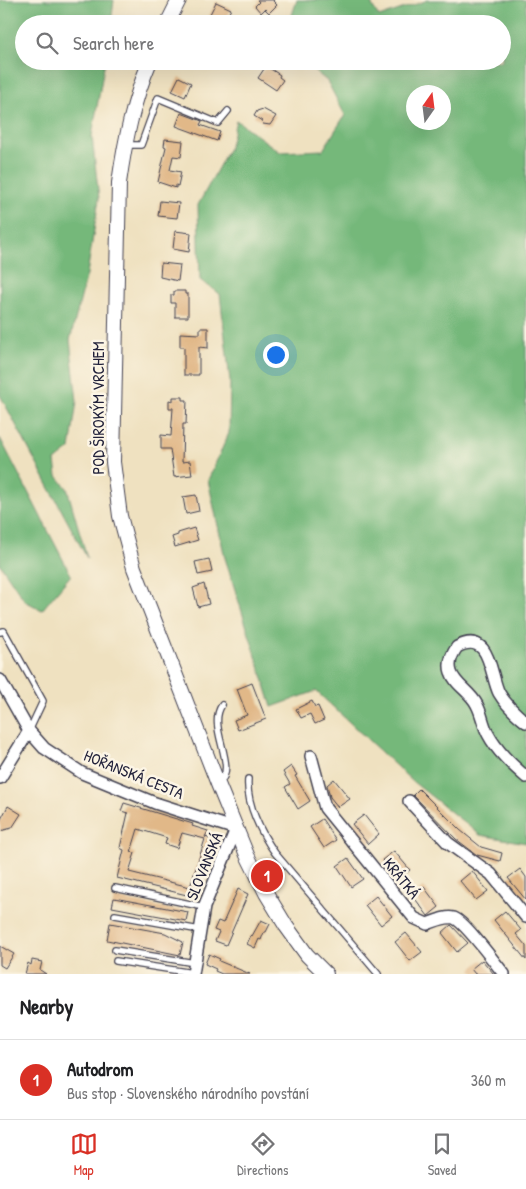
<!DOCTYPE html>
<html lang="en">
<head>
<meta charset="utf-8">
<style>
	:root { --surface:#fff; --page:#f6f6f6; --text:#202124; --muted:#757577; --line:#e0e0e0; --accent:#d93025 }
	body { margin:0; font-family:"Patrick Hand",sans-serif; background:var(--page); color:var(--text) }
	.compass { position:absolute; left:406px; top:85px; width:45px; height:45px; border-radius:50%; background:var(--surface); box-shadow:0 5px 20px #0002; rotate:14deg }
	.you { position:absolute; left:275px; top:354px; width:18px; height:18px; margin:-12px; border:4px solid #fff; border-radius:50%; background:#1a73e8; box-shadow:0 0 0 8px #1a73e833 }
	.badge { display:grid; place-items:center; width:32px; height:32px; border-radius:50%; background:var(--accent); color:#fff; font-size:16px; font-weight:700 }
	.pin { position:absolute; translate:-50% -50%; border:2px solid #fff; box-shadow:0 1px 5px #0006 }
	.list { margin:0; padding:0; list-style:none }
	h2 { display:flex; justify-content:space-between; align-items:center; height:65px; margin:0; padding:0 20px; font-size:21px }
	h2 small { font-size:16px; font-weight:400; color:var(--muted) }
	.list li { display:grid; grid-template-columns:32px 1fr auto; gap:15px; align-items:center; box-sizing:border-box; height:80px; padding:0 20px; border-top:1px solid var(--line) }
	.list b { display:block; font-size:19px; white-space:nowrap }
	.list p { margin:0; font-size:16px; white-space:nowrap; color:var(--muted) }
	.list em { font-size:16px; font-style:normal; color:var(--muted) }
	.icon { flex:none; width:28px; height:28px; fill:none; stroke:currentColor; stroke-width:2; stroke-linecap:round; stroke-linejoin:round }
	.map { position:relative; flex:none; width:526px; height:974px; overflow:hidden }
	.search { position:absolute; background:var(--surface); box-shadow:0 5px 20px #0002; left:15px; right:15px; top:15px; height:55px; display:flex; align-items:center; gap:12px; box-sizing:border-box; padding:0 18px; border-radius:28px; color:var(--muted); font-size:19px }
	.sheet { height:145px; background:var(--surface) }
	nav { display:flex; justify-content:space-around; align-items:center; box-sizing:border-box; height:70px; border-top:1px solid var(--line); background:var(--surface); font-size:14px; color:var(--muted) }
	nav a { display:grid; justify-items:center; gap:2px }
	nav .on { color:var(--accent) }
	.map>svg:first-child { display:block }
	.forest { fill:#75b87a; stroke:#4c6d5a; fill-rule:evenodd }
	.building { fill:#e1b888; fill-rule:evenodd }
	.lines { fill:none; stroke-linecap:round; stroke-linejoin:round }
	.service-casing { stroke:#413f4f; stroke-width:8 }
	.minor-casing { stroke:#413f4f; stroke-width:14 }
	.tertiary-casing { stroke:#413f4f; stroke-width:16 }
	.service { stroke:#fff; stroke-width:5.5 }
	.minor { stroke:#fff; stroke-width:11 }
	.tertiary { stroke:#fff; stroke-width:14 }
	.labels { text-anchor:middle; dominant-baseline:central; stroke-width:5; stroke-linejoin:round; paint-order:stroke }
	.street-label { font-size:16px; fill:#22223b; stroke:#fcf5e5 }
</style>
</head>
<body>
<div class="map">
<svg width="526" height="974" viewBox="0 0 526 974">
	<rect width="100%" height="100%" fill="#fcf5e5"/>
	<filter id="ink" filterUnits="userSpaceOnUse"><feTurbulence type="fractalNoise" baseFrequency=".02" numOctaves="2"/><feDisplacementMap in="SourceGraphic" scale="10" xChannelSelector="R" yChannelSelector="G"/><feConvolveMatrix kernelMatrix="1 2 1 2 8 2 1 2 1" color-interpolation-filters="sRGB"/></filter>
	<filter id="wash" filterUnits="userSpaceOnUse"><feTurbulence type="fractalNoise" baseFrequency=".0096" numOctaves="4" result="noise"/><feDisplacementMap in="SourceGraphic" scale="20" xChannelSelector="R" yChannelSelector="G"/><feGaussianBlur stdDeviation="1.12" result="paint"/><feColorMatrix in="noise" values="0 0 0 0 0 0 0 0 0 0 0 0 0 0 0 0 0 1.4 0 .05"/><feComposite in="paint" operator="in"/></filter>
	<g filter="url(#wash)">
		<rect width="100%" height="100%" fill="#efe1c0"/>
		<!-- forest -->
		<g class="forest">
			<path d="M0,0H114L111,24H24V61H105L92,136L99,199L87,274L70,340L77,401L70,449L55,461L57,476L67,488L87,558L0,395Z"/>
			<path d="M297,0H369L379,17L428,0H526V843L480,835L412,781L316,691L272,707L225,558L208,480L229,433L230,381L220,294L200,280L198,205L230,146L236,120L280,152L323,150L345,115L327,81L302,61H502V24H289ZM414,92H444V122H414Z"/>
			<path d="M0,438L71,575L42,610L25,601L0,564Z"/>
		</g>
		<g id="blocks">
			<!-- building -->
			<g class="building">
				<path d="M257,0H274L273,1L277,5L269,13L265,9L261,13L255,6L259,2Z"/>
				<path d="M216,2L231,9L223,24H205Z"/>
				<path d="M266,66L280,75L279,77L283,80L276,90L258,78Z"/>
				<path d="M179,77L191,83L185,97L172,91Z"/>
				<path d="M263,109L276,116L270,125L263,124L262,121L254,116L257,111Z"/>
				<path d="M181,113L202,121L200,125L220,132L217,141L176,126Z"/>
				<path d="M165,139L183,141L181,157L173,156L170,170L181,172L178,186L176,185V188L158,182L166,147L164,146Z"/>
				<path d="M160,201L179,203L177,218L158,216Z"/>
				<path d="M175,231L191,233L189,252L173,249Z"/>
				<path d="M161,263L180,265L178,281L160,277Z"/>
				<path d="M174,291H185V294H188V317H175V303H171V295H174Z"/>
				<path d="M200,328H208V348L199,347V375H184V347H180V333L200,334Z"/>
				<path d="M173,397H183V400H187L186,424H183L182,462L190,461L192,475L174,477L170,449H161V435L171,436L173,408H169V400L173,401Z"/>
				<path d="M196,495L199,511L186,514L183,497Z"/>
				<path d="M194,528L198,540L175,547L172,537L178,535V533Z"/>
				<path d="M209,559L212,572L198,575L195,562Z"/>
				<path d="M204,584L209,604L198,607L193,588Z"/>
				<path d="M252,683L266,719L238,730L234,720L247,715L237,689Z"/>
				<path d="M312,701L315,707L318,706L324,720L315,724L310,714L301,718L296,709Z"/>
				<path d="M291,766L297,775L295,776L310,801L298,809L285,787L290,784L283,772Z"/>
				<path d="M334,779L350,799L338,807L330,797L327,785Z"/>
				<path d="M419,789L460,830L481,847L502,853L500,861L477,855L456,839L413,795Z"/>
				<path d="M124,803L193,824L192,826L208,831L205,837L214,840L195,897L117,878L124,850L120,848L128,813L121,811ZM138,829L167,838L165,844L177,848L182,833L205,839L190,887L129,872L135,853L131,852Z"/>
				<path d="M8,806L21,814L12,828L0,831V821Z"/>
				<path d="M364,815L379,834L368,844L352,824Z"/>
				<path d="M322,819L336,840L324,848L310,827Z"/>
				<path d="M394,851L410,870L399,879L382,860Z"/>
				<path d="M348,858L363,879L351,887L337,866Z"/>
				<path d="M520,869L526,877V900L508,878Z"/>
				<path d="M472,871L488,891L476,900L460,881Z"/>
				<path d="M424,887L439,907L428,916L413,896Z"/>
				<path d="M238,889L248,894L226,945L215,941L219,932L214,930L218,921L223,923Z"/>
				<path d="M376,896L392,916L381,925L365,905Z"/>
				<path d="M114,898L188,912L186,921L112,907Z"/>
				<path d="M505,911L521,930L516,934L526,946V960L494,920Z"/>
				<path d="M261,920L270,924L266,932H264L261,940L259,939L255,948L247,944L251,935L252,936Z"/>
				<path d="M110,923L165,933L183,942L180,955L107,940Z"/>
				<path d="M451,925L468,943L457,952L442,933Z"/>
				<path d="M406,933L422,952L410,961L395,942Z"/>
				<path d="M0,946L14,954L5,968L0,965Z"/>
				<path d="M209,954L220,959L219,961L250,974H222L215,971L216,969L205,964Z"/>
				<path d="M32,960L42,962L40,970L46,974H25L28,963L31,965Z"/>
				<path d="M482,960L494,974H475L471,969Z"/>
			</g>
		</g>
	</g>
	<g filter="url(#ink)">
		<use href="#blocks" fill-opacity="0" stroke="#413f4f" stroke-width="1"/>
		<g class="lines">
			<!-- service casing -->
			<g class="service-casing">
				<g id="service">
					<path d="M126,145H141L158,98L218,123L228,111"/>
					<path d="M0,632L4,631L43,701L29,731"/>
					<path d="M248,779C246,804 261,833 275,853L378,974"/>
					<path d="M219,783C239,767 206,727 222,705"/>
					<path d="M115,888L204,907"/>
					<path d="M115,915L200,930"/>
					<path d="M115,950L195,963"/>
					<path d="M116,961L193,973"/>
				</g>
			</g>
			<!-- minor casing -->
			<g class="minor-casing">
				<g id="minor">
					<path d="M0,680L29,731L44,748L82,773L155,803L236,829L204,907L193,974"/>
					<path d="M526,722C516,714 506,705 499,693C490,676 491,629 457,647C452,654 448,663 451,672C455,685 471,692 477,705C482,714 483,725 488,734C497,751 511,764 526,777"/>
					<path d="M311,756L325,808L414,918L427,924C436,921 445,916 454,918C465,922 495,963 504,974"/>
					<path d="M0,778L29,731"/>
					<path d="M409,801L448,843L491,874L526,917"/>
				</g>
			</g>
			<!-- tertiary casing -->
			<g class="tertiary-casing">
				<g id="tertiary">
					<path d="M167,24L179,0"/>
					<path d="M150,61C133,101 125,141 119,183L113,462L120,516L134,568L218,784L247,855L266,893L286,926L307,955L326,974"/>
				</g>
			</g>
			<!-- service -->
			<use href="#service" class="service"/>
			<!-- minor -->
			<use href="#minor" class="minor"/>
			<!-- tertiary -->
			<use href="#tertiary" class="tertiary"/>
		</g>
	</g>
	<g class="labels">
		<!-- street labels -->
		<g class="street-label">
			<text transform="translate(98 408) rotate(-90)">POD ŠIROKÝM VRCHEM</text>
			<text transform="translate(134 774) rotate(22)">HOŘANSKÁ CESTA</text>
			<text transform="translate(204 866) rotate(-68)">SLOVANSKÁ</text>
			<text transform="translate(402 878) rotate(51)">KRÁTKÁ</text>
		</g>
	</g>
</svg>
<svg class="compass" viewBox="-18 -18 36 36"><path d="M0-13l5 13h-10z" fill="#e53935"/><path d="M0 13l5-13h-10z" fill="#757577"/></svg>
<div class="you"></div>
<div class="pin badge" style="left:267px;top:876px">1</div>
<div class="search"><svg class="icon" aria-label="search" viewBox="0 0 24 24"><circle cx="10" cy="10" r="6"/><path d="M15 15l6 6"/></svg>Search here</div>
</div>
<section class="sheet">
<h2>Nearby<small></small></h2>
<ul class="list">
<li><span class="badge">1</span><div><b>Autodrom</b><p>Bus stop · Slovenského národního povstání</p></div><em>360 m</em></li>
</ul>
</section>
<nav>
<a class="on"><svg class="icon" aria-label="map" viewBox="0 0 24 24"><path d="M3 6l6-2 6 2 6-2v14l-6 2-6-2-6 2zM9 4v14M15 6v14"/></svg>Map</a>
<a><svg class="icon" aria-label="directions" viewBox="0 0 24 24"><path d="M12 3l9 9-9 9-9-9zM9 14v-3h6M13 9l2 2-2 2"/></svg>Directions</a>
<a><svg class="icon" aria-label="saved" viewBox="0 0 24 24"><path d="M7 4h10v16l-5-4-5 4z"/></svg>Saved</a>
</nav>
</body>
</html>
